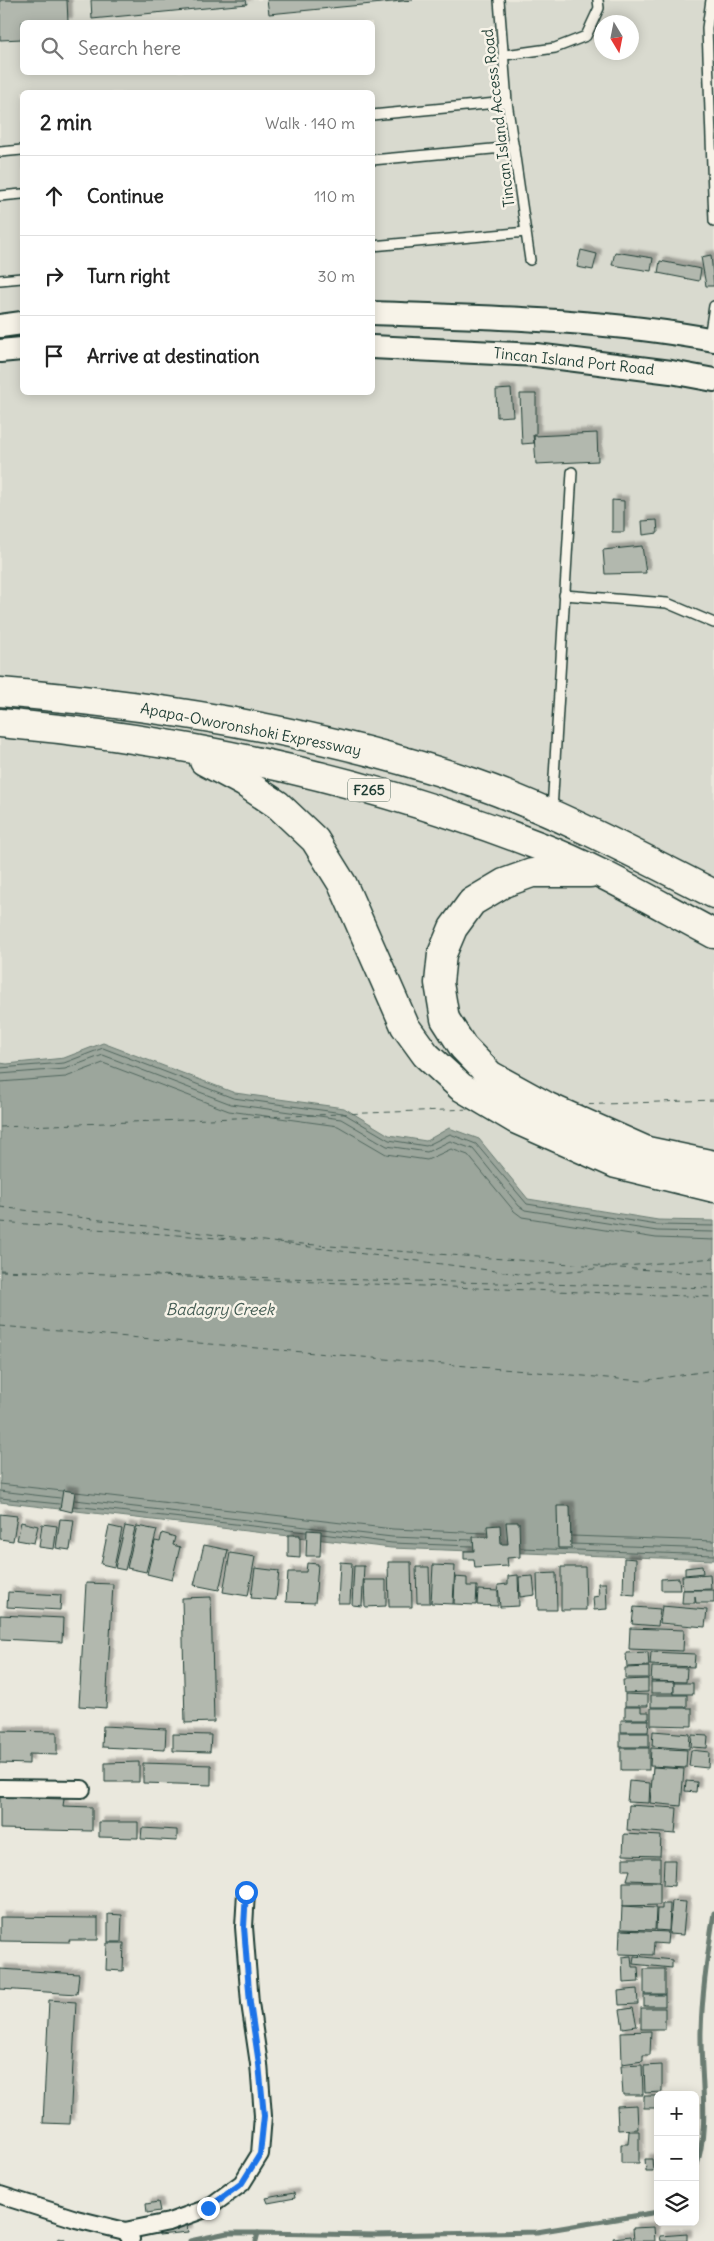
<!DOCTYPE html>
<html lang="en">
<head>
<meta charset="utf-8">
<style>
	:root { --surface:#fff; --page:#f2f2f2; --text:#222; --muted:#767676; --line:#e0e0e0 }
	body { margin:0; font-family:Delius,sans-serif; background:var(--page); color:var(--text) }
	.controls { position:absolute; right:15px; bottom:15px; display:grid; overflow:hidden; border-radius:8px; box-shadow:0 2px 12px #0003 }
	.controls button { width:45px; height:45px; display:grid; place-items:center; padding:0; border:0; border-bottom:1px solid var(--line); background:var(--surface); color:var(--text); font:25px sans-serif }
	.compass { position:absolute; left:594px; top:15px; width:45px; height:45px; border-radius:50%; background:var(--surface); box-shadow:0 2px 12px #0003; rotate:170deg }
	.stop { position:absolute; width:15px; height:15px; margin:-11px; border:4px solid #1a73e8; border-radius:50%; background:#fff }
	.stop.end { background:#1a73e8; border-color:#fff; box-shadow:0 1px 5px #0008 }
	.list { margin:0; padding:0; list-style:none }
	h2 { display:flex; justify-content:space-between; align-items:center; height:65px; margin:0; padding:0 20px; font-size:21px }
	h2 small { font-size:16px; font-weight:400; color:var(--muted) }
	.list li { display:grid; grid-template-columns:32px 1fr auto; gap:15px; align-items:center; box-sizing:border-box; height:80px; padding:0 20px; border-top:1px solid var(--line) }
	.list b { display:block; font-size:19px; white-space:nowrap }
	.list em { font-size:16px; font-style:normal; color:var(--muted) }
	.icon { flex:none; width:28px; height:28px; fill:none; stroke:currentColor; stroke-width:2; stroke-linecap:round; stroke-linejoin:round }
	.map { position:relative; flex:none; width:714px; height:2241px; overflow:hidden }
	.search { position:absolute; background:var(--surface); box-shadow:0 2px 12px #0003; left:20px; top:20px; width:355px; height:55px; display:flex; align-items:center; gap:12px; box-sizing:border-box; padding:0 18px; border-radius:8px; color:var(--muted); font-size:19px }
	.panel { position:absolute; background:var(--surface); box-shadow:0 2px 12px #0003; left:20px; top:90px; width:355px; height:305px; border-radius:8px }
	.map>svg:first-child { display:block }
	.built { fill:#d9dacf; fill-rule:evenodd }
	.water { fill:#9ca69c; stroke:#6a7c72 }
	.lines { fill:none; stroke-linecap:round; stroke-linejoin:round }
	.shore { stroke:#51675e; stroke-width:1 }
	.stream { stroke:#6a7c72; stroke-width:5 }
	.ferry { stroke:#445c53; stroke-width:1; stroke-dasharray:6 5; stroke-linecap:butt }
	.building { fill:#b2b8ae; stroke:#1f3d34; filter:url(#shadow) }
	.lane-casing { stroke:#1f3d34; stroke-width:12 }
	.street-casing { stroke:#1f3d34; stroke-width:20 }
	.secondary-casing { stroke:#1f3d34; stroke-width:26 }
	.highway-casing { stroke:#1f3d34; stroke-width:31 }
	.lane { stroke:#f7f3e8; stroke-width:9 }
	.street { stroke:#f7f3e8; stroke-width:16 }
	.secondary { stroke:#f7f3e8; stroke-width:22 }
	.highway { stroke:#f7f3e8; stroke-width:28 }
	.route { stroke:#1a73e8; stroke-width:6 }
	.labels { text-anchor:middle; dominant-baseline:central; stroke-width:5; stroke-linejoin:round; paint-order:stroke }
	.shield { fill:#f7f3e8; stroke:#60746a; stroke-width:1 }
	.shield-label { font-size:14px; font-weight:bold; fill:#1f3d34 }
	.street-label { font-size:15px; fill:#1f3d34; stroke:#f7f3e8 }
	.water-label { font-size:16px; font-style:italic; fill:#445c53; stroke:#f7f3e8 }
</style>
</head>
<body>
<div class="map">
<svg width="714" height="2241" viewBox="0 0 714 2241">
	<defs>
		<filter id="shadow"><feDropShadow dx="4.5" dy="-4.5" stdDeviation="1" flood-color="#0004"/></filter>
	</defs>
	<rect width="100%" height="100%" fill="#eae8dd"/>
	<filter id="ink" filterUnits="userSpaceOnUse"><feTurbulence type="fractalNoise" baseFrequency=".02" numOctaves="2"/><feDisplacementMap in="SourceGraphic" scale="10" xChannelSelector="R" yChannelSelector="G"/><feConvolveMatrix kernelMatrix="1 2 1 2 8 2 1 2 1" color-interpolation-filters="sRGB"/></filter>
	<g filter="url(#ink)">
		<!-- built -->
		<path class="built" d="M0,0H714V1221L658,1220L528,1199L480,1141H426L394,1136L320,1132L0,1063ZM22,22H372V72H22ZM602,22H632V52H602ZM22,92H372V392H22Z"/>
		<!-- water -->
		<path class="water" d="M103,1043L235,1093L344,1108L389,1135L426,1141L449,1128L479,1139L528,1199L658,1220L714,1221V1560L391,1548L0,1502V1063L7,1064L64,1058Z"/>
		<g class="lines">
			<!-- shore -->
			<g class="shore">
				<path d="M0,1068L64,1063L103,1048L233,1098L343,1113L389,1140L426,1146L450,1134L476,1144L527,1204L657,1225L714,1226"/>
				<path d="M0,1074L65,1069L103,1055L231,1104L341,1119L387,1146L427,1152L450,1141L473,1149L519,1206L525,1210L657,1231L714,1232"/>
				<path d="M0,1082L66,1077L103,1063L229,1111L338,1126L386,1154L427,1160L451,1149L468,1155L514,1211L522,1217L656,1238L714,1240"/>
				<path d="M0,1484L62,1491"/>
				<path d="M0,1491L60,1498"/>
				<path d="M76,1492L393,1529L486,1533"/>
				<path d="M0,1498L59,1504"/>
				<path d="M75,1500L392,1537L472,1540"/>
				<path d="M74,1506L306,1532"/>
				<path d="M322,1534L392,1543L472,1546"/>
				<path d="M572,1536L714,1541"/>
				<path d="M572,1544L714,1549"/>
				<path d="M521,1548L714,1555"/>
			</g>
			<!-- stream -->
			<g class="stream">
				<path d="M695,2171C711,2126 700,2077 701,2031C702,1993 708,1950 714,1913"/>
				<path d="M59,2240L63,2241"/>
				<path d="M190,2241L227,2233H258L375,2235L537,2232L658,2212"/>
				<path d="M256,2241L258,2233"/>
			</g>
			<!-- ferry -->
			<g class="ferry">
				<path d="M577,1105L714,1100"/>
				<path d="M0,1127L471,1109"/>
				<path d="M0,1207L527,1275L714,1258"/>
				<path d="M0,1222L245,1240"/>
				<path d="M276,1242L611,1267"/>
				<path d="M620,1268L714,1274"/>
				<path d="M0,1270L714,1297"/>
				<path d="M0,1271L33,1272"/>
				<path d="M152,1275L714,1288"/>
				<path d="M0,1326L642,1381L714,1370"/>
			</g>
		</g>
		<!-- building -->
		<g class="building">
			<path d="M0,0H67L68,22H22V39L0,40Z"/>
			<path d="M91,0H246L247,4L92,19Z"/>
			<path d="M267,0H413L269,14Z"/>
			<path d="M581,250L597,254L593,270L577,267Z"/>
			<path d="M615,252L653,258L651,271L612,265Z"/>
			<path d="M711,255L714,286H706L701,257Z"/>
			<path d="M660,261L701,269L699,281L658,273Z"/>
			<path d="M511,389L513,416L497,417L496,390Z"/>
			<path d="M520,394H536V435H533L534,443L522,444Z"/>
			<path d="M597,433L598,461L536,464L534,436Z"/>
			<path d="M612,500L624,501V532H612Z"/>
			<path d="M657,520L658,533L643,535L642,521Z"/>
			<path d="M642,546L646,573L605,574L603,550Z"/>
			<path d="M63,1490L75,1492L72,1512L60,1509Z"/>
			<path d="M557,1506H570L571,1548H558Z"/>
			<path d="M0,1514L17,1516L13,1541L0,1539Z"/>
			<path d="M60,1519L74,1520L70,1550L56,1548Z"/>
			<path d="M21,1522L38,1526L34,1543L17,1540Z"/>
			<path d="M506,1522H519L520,1557L507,1558L508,1566L475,1568L474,1559H464V1551H474L473,1537H488L487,1526L500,1525L501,1544H508Z"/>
			<path d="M42,1524L57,1526L54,1549L39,1547Z"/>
			<path d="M109,1526L122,1529L114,1567L101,1564Z"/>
			<path d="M125,1526L135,1528L125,1570L115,1568Z"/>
			<path d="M137,1526L157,1530L146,1572L127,1568Z"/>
			<path d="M307,1530L321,1531L320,1556H306Z"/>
			<path d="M162,1533L175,1537L173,1545L180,1547L172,1580L147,1574L155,1541L160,1542Z"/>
			<path d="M288,1535H300V1558L288,1557Z"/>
			<path d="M204,1545L228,1550L219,1590L194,1585Z"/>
			<path d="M230,1553L255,1557L248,1596L223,1592Z"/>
			<path d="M624,1558L636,1559L635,1595L623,1594Z"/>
			<path d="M340,1562L352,1563L350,1603H338Z"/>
			<path d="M388,1562H411L412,1607H389Z"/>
			<path d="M307,1563L318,1564L315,1603L286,1602L288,1572H306Z"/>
			<path d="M433,1565L455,1566L453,1604L431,1603Z"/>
			<path d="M354,1566H364L362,1606L352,1605Z"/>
			<path d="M702,1566L703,1573L685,1575V1568Z"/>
			<path d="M416,1567H429L430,1603H417Z"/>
			<path d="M561,1567H585L586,1610H561Z"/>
			<path d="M255,1568L279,1571L276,1600L251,1598Z"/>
			<path d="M556,1573L557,1610H538L537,1574Z"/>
			<path d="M710,1574L711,1589L683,1590L682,1576Z"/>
			<path d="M518,1575L519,1606L500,1607L498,1585L508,1584V1576Z"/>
			<path d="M533,1576L535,1595L520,1597L519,1577Z"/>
			<path d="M455,1577L467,1578V1586H477L476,1605L454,1604Z"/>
			<path d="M679,1578L680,1590H661V1579Z"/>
			<path d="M364,1580H386V1606L365,1607Z"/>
			<path d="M86,1583L113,1584L106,1708L79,1706Z"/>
			<path d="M598,1583H606L607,1609L594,1610L593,1597L599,1596Z"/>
			<path d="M478,1590L498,1591V1606L477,1605Z"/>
			<path d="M683,1590H714V1603H696L695,1596V1603H682Z"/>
			<path d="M8,1592L61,1595L60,1610L7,1607Z"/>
			<path d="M211,1597L214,1722L185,1723L182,1598Z"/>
			<path d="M662,1606L707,1610L705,1627L660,1623Z"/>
			<path d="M634,1607L660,1609L658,1626L632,1624Z"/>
			<path d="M0,1615L63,1618L62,1642L0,1639Z"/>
			<path d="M630,1628L684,1630L683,1651L629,1649Z"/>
			<path d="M648,1652L649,1666L627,1667L626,1653Z"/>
			<path d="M651,1652L695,1654L694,1667L650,1665Z"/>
			<path d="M649,1667V1678H625V1668Z"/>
			<path d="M652,1667L687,1668L686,1682L651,1681Z"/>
			<path d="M648,1679V1692L624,1693L623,1680Z"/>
			<rect x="651" y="1682" width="23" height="11"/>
			<rect x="674" y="1683" width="19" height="11"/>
			<path d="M625,1694L648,1695V1706H625Z"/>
			<rect x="651" y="1695" width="36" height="12"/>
			<path d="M625,1707H641V1712H649V1719H625Z"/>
			<path d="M651,1708H692V1726L651,1725Z"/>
			<path d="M621,1720H649L648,1732H621Z"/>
			<path d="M103,1726L166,1729L165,1750L102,1747Z"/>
			<path d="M0,1731L57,1732V1755L29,1754V1764L0,1763Z"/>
			<path d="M653,1731L690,1734L689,1749L652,1746Z"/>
			<rect x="620" y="1733" width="29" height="14"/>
			<path d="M173,1734L211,1735L210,1752L173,1751Z"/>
			<path d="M692,1735L708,1736L707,1748L691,1747Z"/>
			<rect x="621" y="1748" width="28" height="22"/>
			<path d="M651,1748L687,1750L686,1768L650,1766Z"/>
			<path d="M691,1750L709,1752L708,1768L689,1766Z"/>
			<path d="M139,1762V1782H105V1763Z"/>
			<path d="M143,1763L211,1765V1785L143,1783Z"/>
			<path d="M653,1767L684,1769L681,1806L650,1803Z"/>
			<path d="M629,1781L650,1783L649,1803L627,1802Z"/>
			<path d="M686,1781L697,1782L696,1792L685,1791Z"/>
			<path d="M0,1797L64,1799L63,1806L92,1807V1831L0,1829Z"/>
			<path d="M629,1805L677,1808L675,1834L627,1830Z"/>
			<path d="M99,1822H138V1838L99,1837Z"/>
			<path d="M142,1828L177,1830V1841L141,1839Z"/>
			<path d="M624,1834L661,1836L660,1856L623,1855Z"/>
			<path d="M623,1858H660V1881L627,1880L630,1870H623Z"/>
			<path d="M664,1860H675L674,1886L663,1885Z"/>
			<path d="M623,1882H660V1905L623,1906Z"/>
			<path d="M672,1901L686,1902L683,1935L669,1934Z"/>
			<path d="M662,1904H670L669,1931L656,1930L657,1909H662Z"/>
			<path d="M622,1906L656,1908L655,1930L621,1929Z"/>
			<path d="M108,1914L122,1915L121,1942H108Z"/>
			<path d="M0,1917L98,1918V1940H69L70,1942L0,1941Z"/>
			<path d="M620,1930L668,1932L667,1944L654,1943L653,1955L619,1954Z"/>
			<path d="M107,1943H124L123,1971L106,1970Z"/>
			<path d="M631,1956L632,1967H638L639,1982L623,1983L622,1957Z"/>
			<path d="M634,1956L672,1960V1968L633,1964Z"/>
			<path d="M0,1969L79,1974L77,1994L0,1989Z"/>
			<rect x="644" y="1969" width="21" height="25"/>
			<path d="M637,1989L638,2004L619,2005L618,1991Z"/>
			<rect x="644" y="1995" width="21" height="11"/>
			<path d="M49,2000L76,2002L70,2124L43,2123Z"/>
			<path d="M633,2008L637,2026L623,2028L620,2010Z"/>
			<rect x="641" y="2008" width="24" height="21"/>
			<path d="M651,2031L650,2055H643V2061L622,2064L621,2032Z"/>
			<path d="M642,2065L643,2095H623L621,2066Z"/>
			<path d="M662,2065V2092L645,2093L644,2066Z"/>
			<rect x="644" y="2096" width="14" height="12"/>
			<path d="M637,2105L638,2129L618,2130L617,2106Z"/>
			<path d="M629,2131H639V2163H621V2144H628Z"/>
			<path d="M645,2159H652L653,2171H646Z"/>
			<path d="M294,2193L295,2198L268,2203L266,2198Z"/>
			<path d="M158,2202L160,2211L147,2213L146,2204Z"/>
			<path d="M187,2225L188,2232L159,2235L158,2229Z"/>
			<path d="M654,2227L655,2241H634L633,2228Z"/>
			<path d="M687,2234V2241H661L660,2236Z"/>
			<path d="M631,2236L632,2241H614L613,2238Z"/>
		</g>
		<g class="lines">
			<!-- lane casing -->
			<g class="lane-casing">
				<g id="lane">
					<path d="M499,0L507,102L530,260"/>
					<path d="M711,0L707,28L714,221"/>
					<path d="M505,55L555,48L586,36L599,8L598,0"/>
					<path d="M372,115L507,102"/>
					<path d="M0,152L22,150"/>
					<path d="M372,160L514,147"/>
					<path d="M0,196L22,194"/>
					<path d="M372,246L526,232"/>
					<path d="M0,280L22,278"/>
					<path d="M709,338L714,306"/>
					<path d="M564,595L667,603L714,623"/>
					<path d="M552,811L572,472"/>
				</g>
			</g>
			<!-- street casing -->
			<g class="street-casing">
				<g id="street">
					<path d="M0,1788L82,1789"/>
					<path d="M0,2195L76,2219L125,2231L131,2239"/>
					<path d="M125,2231L169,2222L208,2208L242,2183L260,2154L263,2116L259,2064L250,2003L244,1927L246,1892"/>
				</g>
			</g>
			<!-- secondary casing -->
			<g class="secondary-casing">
				<g id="secondary">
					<path d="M372,313C486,317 602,319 714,340"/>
					<path d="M0,326L22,323"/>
					<path d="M372,347L536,355L671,372L714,380"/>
					<path d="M0,351L22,349"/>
				</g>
			</g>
			<!-- highway casing -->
			<g class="highway-casing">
				<g id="highway">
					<path d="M0,692C160,705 322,731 474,783C557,812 635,854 714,894"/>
					<path d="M0,723C183,739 367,779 539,846C599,869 657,904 714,934"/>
					<path d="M204,761L245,783L278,805L315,840L343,885L405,1026L426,1055L461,1087L515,1119L616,1164L714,1188"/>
					<path d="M590,873H532L504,883L472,902L453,928L442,954L439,983L445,1019L463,1047L490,1075L548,1107L647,1151L714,1165"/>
				</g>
			</g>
			<!-- lane -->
			<use href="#lane" class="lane"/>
			<!-- street -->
			<use href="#street" class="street"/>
			<!-- secondary -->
			<use href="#secondary" class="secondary"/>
			<!-- highway -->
			<use href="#highway" class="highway"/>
		</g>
	</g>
	<g class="lines" filter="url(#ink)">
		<!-- route -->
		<path class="route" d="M208,2208L242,2183L260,2154L264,2116L259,2064L250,2003L244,1927L246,1892"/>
	</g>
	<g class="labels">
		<!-- shield labels -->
		<rect class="shield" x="348" y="778.5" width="42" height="23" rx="4"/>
		<g class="shield-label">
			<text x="369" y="790">F265</text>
		</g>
		<!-- street labels -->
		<g class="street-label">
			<text transform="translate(498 118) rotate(-97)">Tincan Island Access Road</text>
			<text transform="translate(574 361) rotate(6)">Tincan Island Port Road</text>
			<text transform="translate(251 729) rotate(11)">Apapa-Oworonshoki Expressway</text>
		</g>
		<!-- water labels -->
		<g class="water-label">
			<text x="220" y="1309">Badagry Creek</text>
		</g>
	</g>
</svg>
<div class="controls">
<button>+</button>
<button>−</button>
<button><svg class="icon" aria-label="layers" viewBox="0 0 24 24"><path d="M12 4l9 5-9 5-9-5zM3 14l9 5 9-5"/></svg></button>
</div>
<svg class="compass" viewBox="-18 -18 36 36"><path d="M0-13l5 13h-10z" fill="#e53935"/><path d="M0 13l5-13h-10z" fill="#767676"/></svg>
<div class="stop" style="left:246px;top:1892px"></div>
<div class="stop end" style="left:208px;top:2208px"></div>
<div class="search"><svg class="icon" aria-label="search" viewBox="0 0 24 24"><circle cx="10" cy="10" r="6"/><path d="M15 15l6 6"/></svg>Search here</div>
<section class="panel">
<h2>2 min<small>Walk · 140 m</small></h2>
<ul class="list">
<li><svg class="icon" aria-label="ahead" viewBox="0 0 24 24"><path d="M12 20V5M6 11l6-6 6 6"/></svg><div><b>Continue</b></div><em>110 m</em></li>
<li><svg class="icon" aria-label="right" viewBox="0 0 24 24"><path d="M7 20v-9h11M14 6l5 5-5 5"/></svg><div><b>Turn right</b></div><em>30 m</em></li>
<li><svg class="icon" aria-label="arrive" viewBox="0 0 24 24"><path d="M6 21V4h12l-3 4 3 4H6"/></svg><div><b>Arrive at destination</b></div></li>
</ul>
</section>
</div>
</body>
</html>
